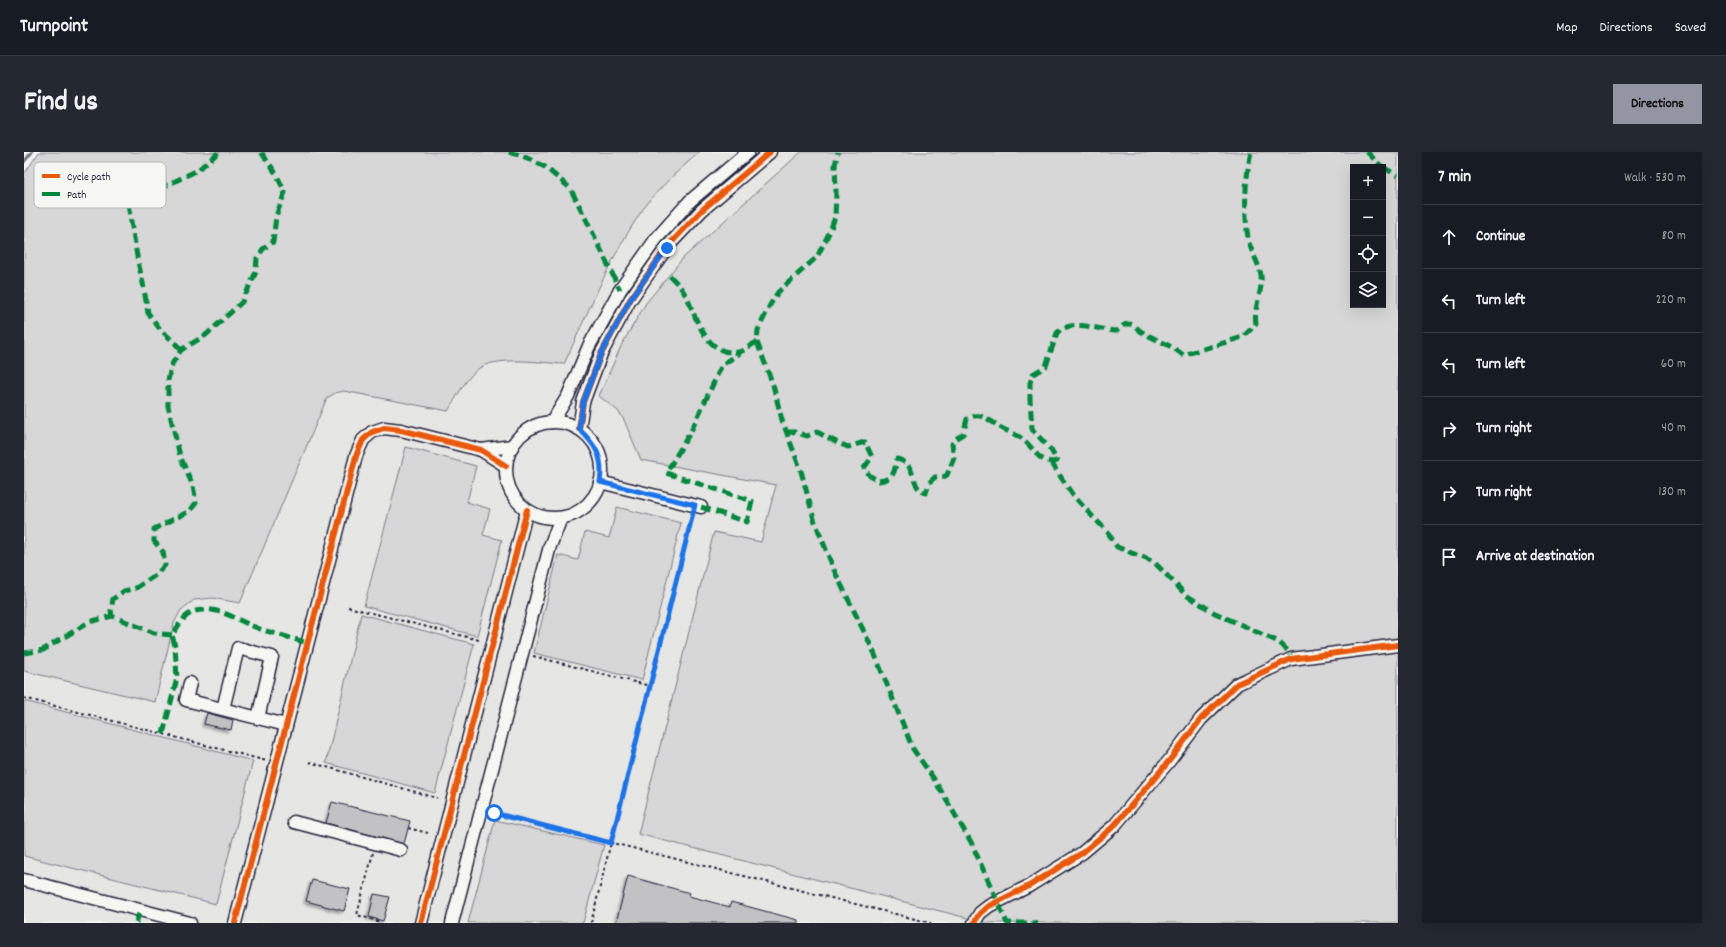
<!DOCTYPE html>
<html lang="en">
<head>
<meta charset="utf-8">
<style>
	:root { --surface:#171b24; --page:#242831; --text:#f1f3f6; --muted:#9ea1a6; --line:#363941; --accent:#9495a2 }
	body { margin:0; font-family:Dekko,sans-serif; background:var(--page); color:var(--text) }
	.controls { position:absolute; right:12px; top:12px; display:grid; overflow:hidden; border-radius:0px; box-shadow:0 4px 16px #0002 }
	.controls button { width:36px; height:36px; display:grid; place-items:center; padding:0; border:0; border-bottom:1px solid var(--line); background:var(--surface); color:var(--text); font:20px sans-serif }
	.stop { position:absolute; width:12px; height:12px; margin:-9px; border:3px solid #1a73e8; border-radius:50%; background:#fff }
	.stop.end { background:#1a73e8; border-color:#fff; box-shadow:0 1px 4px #0008 }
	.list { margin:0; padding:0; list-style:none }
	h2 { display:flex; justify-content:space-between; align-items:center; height:52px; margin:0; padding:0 16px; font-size:17px }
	h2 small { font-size:13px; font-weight:400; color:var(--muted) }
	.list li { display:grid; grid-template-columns:26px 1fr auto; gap:12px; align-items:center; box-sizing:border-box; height:64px; padding:0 16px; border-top:1px solid var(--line) }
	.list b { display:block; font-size:15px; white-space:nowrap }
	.list em { font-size:13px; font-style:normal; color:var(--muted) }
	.icon { flex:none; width:22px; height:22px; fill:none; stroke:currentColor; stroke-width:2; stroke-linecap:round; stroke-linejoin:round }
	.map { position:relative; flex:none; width:1374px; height:771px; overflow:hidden; border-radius:0px }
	header { display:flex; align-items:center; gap:24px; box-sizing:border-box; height:56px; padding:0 20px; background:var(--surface); border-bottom:1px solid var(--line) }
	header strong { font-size:19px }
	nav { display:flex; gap:22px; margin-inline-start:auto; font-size:14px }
	.intro { display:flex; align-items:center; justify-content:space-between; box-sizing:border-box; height:96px; padding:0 24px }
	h1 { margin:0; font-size:28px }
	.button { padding:10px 18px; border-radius:0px; background:var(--accent); color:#111; font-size:14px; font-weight:700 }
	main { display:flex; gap:24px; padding:0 24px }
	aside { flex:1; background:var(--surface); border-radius:0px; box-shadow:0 4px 16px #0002 }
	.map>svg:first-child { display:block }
	.built { fill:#e6e6e4 }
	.green { fill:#d7d7d7; stroke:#7c7c89; fill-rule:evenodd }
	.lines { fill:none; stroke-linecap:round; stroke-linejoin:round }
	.stream { stroke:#757583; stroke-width:3 }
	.building { fill:#c2c2c4; stroke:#22223b; filter:url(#shadow) }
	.minor-casing { stroke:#22223b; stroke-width:15 }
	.path { stroke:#22223b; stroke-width:2; stroke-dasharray:3 3; stroke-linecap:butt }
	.minor { stroke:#f6f6f2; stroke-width:12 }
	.quiet { stroke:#00873e; stroke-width:5; stroke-dasharray:10 5; stroke-linecap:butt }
	.cycleway-casing { stroke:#f6f6f2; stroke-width:8 }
	.cycleway { stroke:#e8590c; stroke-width:6 }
	.route { stroke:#1a73e8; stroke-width:5 }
	.key { fill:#f6f6f2; stroke:#b6b6bb; stroke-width:1 }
	.key-label { font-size:11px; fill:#22223b }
</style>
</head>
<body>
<header>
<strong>Turnpoint</strong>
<nav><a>Map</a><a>Directions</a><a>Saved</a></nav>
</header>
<div class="intro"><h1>Find us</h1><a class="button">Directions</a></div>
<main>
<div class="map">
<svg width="1374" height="771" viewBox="0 0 1374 771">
	<defs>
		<filter id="shadow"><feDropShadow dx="-2.5" dy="2.5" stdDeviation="1" flood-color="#0004"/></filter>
	</defs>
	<rect width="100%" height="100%" fill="#f6f6f2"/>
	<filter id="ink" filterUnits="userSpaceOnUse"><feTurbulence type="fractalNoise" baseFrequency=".025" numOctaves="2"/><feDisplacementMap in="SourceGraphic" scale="8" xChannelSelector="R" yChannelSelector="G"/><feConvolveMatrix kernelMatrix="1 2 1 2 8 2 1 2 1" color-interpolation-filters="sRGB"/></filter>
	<g filter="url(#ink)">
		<!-- built -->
		<path class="built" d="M499,0H966L1158,771H0V38Z"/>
		<!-- green -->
		<g class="green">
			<path d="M15,0H676C653,19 629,41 613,66C583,112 563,163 540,212C518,211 478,204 457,215C444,222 432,246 424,259L320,239L311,241L303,246L216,451L188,446L170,448L157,458L150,471L131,550L0,519V22Z"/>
			<path d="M777,0H1374V771H963L614,682L690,380L737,390L752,333L617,308L600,268L594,259L575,244L598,192L622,151L659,106ZM1329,15H1359V153H1329Z"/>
			<path d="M382,295L452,314L443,350L466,357L459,383L478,388L453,484L340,454Z"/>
			<path d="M593,355L657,371L618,528L510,501L534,403L554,408L561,380L585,386Z"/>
			<path d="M337,462L450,492L411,641L302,611Z"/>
			<path d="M0,549L229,609L192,752L0,704Z"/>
			<path d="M471,668L580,693L559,771H444Z"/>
		</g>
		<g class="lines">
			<!-- stream -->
			<path class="stream" d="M0,10L8,0"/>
		</g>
		<!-- building -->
		<g class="building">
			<path d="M183,561L209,568L207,578L180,572Z"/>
			<path d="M308,650L386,669L380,692L302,671Z"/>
			<path d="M604,724L666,741L665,744L706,755L707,750L774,768V771H592Z"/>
			<path d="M288,728L326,737L320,759L282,749Z"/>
			<path d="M350,742L366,745L359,769L345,765Z"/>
		</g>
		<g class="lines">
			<!-- minor casing -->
			<g class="minor-casing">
				<g id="minor">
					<path d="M528,270L544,244L565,194L596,138L632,87L666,49L724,0"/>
					<circle cx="530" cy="318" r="48"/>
					<path d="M555,277L559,250L577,202L606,148L643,95L678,58L746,0"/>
					<path d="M457,298L488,294"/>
					<path d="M576,330L677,355"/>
					<path d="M166,531L162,548L262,573"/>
					<path d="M199,557L214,496L248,505L234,566"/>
					<path d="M270,670L377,698"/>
					<path d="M0,728L166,771"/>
					<path d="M211,771L332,304L339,288L348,280L360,276L377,278L457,298L482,314"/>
					<path d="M397,771L503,358"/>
					<path d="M428,771L526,394L537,366"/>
					<path d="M950,771L956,761L965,754L1005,734L1058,701L1090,674L1145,609L1177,567L1213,532L1267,507L1374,493"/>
				</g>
			</g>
			<!-- path -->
			<g class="path">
				<path d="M324,455L455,488"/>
				<path d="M509,504L626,534"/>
				<path d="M0,546L243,609"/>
				<path d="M285,610L413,646"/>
				<path d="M469,661L907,771"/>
				<path d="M384,676L404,681"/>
				<path d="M349,701L333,763L353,769V771"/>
				<path d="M567,771L668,364"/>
			</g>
			<!-- minor -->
			<use href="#minor" class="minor"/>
			<!-- quiet -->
			<g class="quiet">
				<path d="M485,0L501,5L521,15L546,36L566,75L596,138"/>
				<path d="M1343,0L1358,15"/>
				<path d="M1359,15L1374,24"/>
				<path d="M646,124C653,131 659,137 663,146C673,168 683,204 714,200C720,200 727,192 733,190L734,178L746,153L754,140L793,105L806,79L811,65L812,40L811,13L814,0"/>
				<path d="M733,190L749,233L758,268L777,319L790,367L810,418L849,498L889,597L910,627L947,690L983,771H1014"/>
				<path d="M157,198L151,191L136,177L124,161L119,131L114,110L104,52L174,18L195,0"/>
				<path d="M762,280H771L783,284L793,280L814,291L824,295L841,290L848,305L840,316L846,324L855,329C870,327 870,321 873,307C895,312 885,337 902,341L905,331L911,325H919L923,323L930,306L928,292L930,288L939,282L943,267C957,258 967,270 979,277C986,280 995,284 1001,289C1011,298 1016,313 1033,309L1027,298L1008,277L1006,247V231L1009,222L1022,214L1033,181C1047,166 1074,178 1092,179C1097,177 1099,171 1105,172C1111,172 1113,177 1118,180C1131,188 1146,192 1159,203L1219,185L1232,172C1229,155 1239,140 1237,124C1235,110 1226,99 1224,86C1220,58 1221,28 1227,0"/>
				<path d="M1027,310L1048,342L1069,365L1083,379L1093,395L1130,410L1162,443L1191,461L1255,490L1265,500L1267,507"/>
				<path d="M677,355L723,370L728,349L642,321L667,279L698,213L716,201"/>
				<path d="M148,483L130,481L88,464L87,458L89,447L100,439L112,436L133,422L141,413L139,400L130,389V377L166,359L172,351L169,334L156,304L144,254V228L148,212L157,198L182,183L218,150L232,120L233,106L239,97L249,90L252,64L261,40L251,20L237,0"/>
				<path d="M0,501L19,498L65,470L88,464"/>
				<path d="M139,582L153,526L151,494L148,483C154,475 159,464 169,460C192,451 215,470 236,477C251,482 268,486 283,491"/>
				<path d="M112,771L116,758"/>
			</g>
			<!-- cycleway casing -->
			<g class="cycleway-casing">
				<g id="cycleway">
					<path d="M555,277L559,250L577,202L606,148L643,95L678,58L746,0"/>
					<path d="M211,771L332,304L339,288L348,280L360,276L377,278L457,298L482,314"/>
					<path d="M397,771L503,358"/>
					<path d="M950,771L956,761L965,754L1005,734L1058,701L1090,674L1145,609L1177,567L1213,532L1267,507L1374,493"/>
				</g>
			</g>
			<!-- cycleway -->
			<use href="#cycleway" class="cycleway"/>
		</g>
	</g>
	<g class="lines" filter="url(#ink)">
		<!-- route -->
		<path class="route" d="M470,661L587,691L671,353L576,330C580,306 572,293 555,277L559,250L577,202L606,148L643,96"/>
	</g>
	<!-- legend -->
	<rect x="10" y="10" width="132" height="46" rx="6" class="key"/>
	<rect x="18" y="22" width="18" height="4" fill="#e8590c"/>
	<rect x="18" y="40" width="18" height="4" fill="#00873e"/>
	<g class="key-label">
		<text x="43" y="28">Cycle path</text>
		<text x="43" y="46">Path</text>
	</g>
</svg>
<div class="controls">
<button>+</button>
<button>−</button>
<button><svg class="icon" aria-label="locate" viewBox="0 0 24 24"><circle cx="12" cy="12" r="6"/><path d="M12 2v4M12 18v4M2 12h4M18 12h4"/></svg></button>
<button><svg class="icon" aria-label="layers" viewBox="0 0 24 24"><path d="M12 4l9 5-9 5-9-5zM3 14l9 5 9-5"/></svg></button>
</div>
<div class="stop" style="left:470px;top:661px"></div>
<div class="stop end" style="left:643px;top:96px"></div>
</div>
<aside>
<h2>7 min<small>Walk · 530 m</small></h2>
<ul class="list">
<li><svg class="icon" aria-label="ahead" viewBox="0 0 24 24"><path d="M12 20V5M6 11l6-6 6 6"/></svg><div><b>Continue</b></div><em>80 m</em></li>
<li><svg class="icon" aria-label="left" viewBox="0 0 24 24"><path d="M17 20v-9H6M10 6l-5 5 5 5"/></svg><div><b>Turn left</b></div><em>220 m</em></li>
<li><svg class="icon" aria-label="left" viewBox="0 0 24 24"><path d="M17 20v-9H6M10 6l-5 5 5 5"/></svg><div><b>Turn left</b></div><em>60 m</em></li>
<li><svg class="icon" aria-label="right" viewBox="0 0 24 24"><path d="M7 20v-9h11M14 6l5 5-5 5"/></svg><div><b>Turn right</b></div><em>40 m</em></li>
<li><svg class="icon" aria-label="right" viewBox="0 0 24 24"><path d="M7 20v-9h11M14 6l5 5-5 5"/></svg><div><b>Turn right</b></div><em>130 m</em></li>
<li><svg class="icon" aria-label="arrive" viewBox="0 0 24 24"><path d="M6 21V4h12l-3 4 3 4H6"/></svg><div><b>Arrive at destination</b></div></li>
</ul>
</aside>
</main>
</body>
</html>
